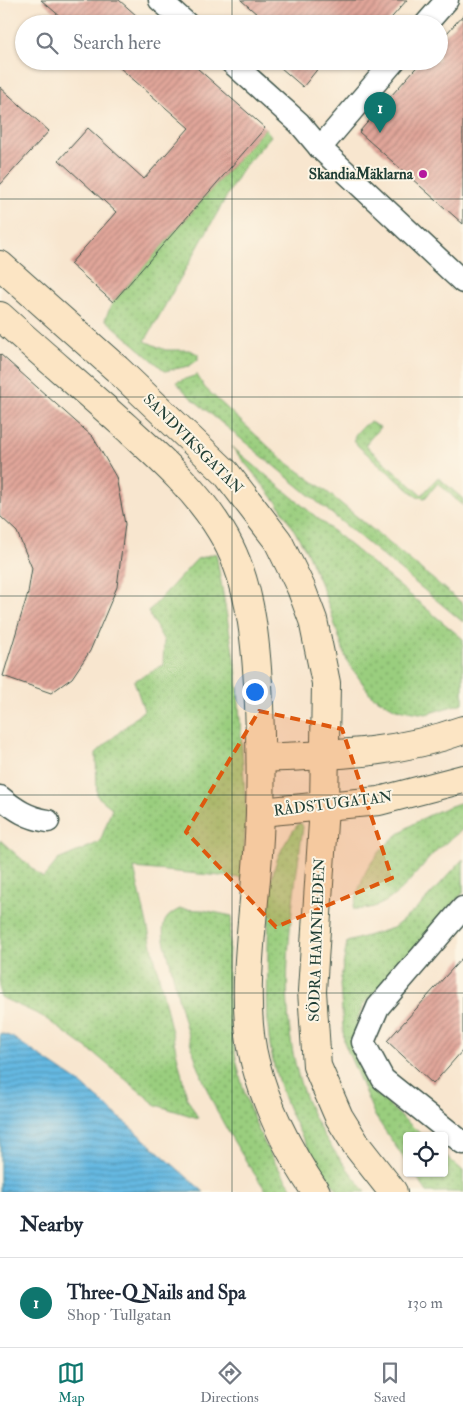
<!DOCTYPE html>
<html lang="en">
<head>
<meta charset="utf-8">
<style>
	:root { --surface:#fff; --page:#f6f6f7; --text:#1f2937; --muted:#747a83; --line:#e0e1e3; --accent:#0f766e }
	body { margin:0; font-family:"IM FELL Double Pica",serif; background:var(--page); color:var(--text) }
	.controls { position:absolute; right:15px; bottom:15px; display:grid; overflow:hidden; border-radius:5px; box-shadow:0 1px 4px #0004 }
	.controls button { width:45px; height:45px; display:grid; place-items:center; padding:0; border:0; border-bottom:1px solid var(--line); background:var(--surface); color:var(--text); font:25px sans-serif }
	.you { position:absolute; left:254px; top:691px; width:18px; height:18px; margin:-12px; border:4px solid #fff; border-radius:50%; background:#1a73e8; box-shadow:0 0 0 8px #1a73e833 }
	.badge { display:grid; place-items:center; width:32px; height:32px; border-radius:50%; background:var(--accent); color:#fff; font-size:16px; font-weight:700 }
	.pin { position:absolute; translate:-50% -41px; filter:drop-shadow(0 1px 2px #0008) }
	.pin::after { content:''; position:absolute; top:26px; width:18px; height:15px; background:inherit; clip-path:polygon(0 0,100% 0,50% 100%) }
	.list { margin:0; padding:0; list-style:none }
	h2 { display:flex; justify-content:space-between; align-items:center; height:65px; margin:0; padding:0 20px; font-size:21px }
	h2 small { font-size:16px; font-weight:400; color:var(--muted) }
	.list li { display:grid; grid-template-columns:32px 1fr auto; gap:15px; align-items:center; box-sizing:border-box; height:90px; padding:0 20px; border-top:1px solid var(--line) }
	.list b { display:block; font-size:19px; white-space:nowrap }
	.list p { margin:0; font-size:16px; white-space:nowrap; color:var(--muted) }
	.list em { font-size:16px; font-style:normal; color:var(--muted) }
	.icon { flex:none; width:28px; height:28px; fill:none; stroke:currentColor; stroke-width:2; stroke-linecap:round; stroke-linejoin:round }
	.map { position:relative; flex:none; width:463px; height:1192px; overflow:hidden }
	.search { position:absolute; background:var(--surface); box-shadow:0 1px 4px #0004; left:15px; right:15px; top:15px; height:55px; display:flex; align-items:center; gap:12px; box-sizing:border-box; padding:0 18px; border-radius:28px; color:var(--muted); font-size:19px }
	.sheet { height:155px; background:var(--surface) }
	nav { display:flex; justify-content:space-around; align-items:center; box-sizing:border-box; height:70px; border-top:1px solid var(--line); background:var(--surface); font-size:14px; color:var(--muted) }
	nav a { display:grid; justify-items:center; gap:2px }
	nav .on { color:var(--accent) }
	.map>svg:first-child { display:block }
	.grass { fill:url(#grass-dots); stroke:#5c8659 }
	.water { fill:url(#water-rules); stroke:#427a8a }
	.building { fill:url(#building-hatch) }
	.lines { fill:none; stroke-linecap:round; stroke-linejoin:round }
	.street-casing { stroke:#40564b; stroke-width:25 }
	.secondary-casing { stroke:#40564b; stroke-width:30 }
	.street { stroke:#fff; stroke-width:22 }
	.secondary { stroke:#fce5c4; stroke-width:28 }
	.marked { fill:#de580e; fill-opacity:0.2; stroke:#de580e; stroke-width:4; stroke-dasharray:10 6; stroke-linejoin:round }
	.grid { fill:none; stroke:#1f3d34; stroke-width:1; stroke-opacity:0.55 }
	.poi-dot { fill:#b5179e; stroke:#fcf5e5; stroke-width:2 }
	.labels { text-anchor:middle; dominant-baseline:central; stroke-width:4; stroke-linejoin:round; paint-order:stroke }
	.poi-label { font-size:15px; font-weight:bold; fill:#1f3d34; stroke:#fcf5e5; text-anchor:end }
	.street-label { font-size:15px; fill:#1f3d34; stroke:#fcf5e5 }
</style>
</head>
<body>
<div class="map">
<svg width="463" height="1192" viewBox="0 0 463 1192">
	<defs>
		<pattern id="grass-dots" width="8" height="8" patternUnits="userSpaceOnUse" patternTransform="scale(1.25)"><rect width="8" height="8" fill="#9ace7e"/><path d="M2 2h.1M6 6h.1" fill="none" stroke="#7da868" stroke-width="1.8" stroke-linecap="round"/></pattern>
		<pattern id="water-rules" width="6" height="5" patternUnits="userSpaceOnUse" patternTransform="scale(1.25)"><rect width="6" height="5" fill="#65b8e1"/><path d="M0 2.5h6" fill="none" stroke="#5397b7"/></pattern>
		<pattern id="building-hatch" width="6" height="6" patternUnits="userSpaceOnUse" patternTransform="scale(1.25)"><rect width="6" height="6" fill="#e1a69a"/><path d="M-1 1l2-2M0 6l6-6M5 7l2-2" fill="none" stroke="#b6887e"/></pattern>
	</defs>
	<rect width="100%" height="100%" fill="#fcf5e5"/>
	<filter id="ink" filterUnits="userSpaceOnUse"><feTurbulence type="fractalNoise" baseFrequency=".02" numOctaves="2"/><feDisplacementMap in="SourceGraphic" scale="10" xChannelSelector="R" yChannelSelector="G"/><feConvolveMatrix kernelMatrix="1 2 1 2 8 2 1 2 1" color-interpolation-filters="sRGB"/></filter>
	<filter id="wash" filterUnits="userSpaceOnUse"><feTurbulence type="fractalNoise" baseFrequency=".0096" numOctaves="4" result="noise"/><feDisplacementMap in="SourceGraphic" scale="20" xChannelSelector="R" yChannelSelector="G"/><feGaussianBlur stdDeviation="1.12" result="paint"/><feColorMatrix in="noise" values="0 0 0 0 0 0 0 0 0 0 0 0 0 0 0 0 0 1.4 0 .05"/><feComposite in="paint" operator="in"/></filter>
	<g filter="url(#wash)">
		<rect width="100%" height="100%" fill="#f8e6cf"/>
		<!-- grass -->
		<g class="grass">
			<path d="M265,128L271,136L242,169L145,341L165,350H189L198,354V360L189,366L165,371L105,319L113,302Z"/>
			<path d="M197,375L205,388L282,459L321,487L463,604V622L189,396L176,382Z"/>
			<path d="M370,422L380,427L365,445L422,495L438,477L463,499V506L438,483L425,498L417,497L358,446L354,440L355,435L363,426Z"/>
			<path d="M232,447L463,639V703L426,714L396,709L371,695L347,661L324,592L306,550L279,505Z"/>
			<path d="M216,553L237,675L246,809L243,878L134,868L187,1098L198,1118L156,1105L95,1054L42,1016L0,997V840L43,878L58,860L100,842L112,808L97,796L96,753L144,710L134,681L163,665L164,641L148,612L197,559Z"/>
			<path d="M463,802V829C455,836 446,842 438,849C413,873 393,913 353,909C357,895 361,879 369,866C390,833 427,813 463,802Z"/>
			<path d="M301,823L303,827C290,923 269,1037 319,1127C332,1150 349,1171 366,1192H339C304,1148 276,1095 269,1038C266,1008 268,977 268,947C269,920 267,886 277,860C282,847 290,835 298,824Z"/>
			<path d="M463,859V893L362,1007C339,1068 382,1099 423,1136H407V1163L375,1116L344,1042L340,984L347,942L393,928L420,906Z"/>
			<path d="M180,909L203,910L232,916C220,1012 235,1114 295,1192H267C248,1165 230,1137 215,1107C193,1061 181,1012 170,962C167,951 161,935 164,924C166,916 174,912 180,909Z"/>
			<path d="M444,1154L463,1171V1192H427L414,1173H444Z"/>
		</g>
		<!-- water -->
		<path class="water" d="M0,1033L12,1037L80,1083L204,1192H0Z"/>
		<g id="blocks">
			<!-- building -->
			<g class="building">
				<path d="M41,0H119L146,24H69Z"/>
				<path d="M241,0H407L386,24H250L258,15Z"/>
				<path d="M463,15V224L359,132L422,61H439V42Z"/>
				<path d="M112,61H189L265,128L113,302L70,264L116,212L59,160L88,128L144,179L189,128Z"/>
				<path d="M273,61H324L303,87Z"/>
				<path d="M0,87L49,131L0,185Z"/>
				<path d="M0,354L93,437L116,477L125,524L117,587L90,651L72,678L51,693L3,676L28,593L32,568L17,532L0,516Z"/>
				<path d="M463,957V1050L433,1084L387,1041Z"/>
			</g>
		</g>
	</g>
	<g filter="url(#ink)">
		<use href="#blocks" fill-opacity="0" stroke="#40564b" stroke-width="1"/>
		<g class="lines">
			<!-- street casing -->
			<g class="street-casing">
				<g id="street">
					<path d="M160,0L187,24"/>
					<path d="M426,24L447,0"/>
					<path d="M230,61L299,123L320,148L463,282"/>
					<path d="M320,148L394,61"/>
					<path d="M0,797C16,810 28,818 48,821"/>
					<path d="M463,908L378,1007L363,1042L383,1079L463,1143"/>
				</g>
			</g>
			<!-- secondary casing -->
			<g class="secondary-casing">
				<g id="secondary">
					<path d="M0,265L117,369L226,473L278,541L301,588L313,620L326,683L324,807L312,991L317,1066L339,1117L357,1146L393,1192"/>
					<path d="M0,316C42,354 85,390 127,428C161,459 197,491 221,531C249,576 255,632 258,684C261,741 262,797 258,854C254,917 239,1000 255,1062C267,1109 289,1152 316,1192"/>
					<path d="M262,758C331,755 397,754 463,730"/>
					<path d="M260,812L379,801L463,779"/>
				</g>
			</g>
			<!-- street -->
			<use href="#street" class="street"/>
			<!-- secondary -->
			<use href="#secondary" class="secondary"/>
		</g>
	</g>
	<!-- marked area -->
	<path class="marked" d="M259,711L342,729L392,878L276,927L186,832Z"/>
	<!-- grid -->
	<path class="grid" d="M232,0V24M232,61V1192M0,199H463M0,397H463M0,596H463M0,795H463M0,993H463"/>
	<!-- markers -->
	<circle class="poi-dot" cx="423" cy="174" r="5"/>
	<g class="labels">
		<!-- poi labels -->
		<g class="poi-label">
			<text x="413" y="174">SkandiaMäklarna</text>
		</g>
		<!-- street labels -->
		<g class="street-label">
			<text transform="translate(193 444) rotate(45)">SANDVIKSGATAN</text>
			<text transform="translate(333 804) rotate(-7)">RÅDSTUGATAN</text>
			<text transform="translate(317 940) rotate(-88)">SÖDRA HAMNLEDEN</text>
		</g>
	</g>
</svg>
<div class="controls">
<button><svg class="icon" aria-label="locate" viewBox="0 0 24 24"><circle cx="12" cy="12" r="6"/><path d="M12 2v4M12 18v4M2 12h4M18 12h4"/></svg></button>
</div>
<div class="you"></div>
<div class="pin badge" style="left:380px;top:133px">1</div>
<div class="search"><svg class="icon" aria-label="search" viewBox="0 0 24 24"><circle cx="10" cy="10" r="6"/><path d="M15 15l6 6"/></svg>Search here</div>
</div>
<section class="sheet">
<h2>Nearby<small></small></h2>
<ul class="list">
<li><span class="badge">1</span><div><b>Three-Q Nails and Spa</b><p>Shop · Tullgatan</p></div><em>130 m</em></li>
</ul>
</section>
<nav>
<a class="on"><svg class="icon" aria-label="map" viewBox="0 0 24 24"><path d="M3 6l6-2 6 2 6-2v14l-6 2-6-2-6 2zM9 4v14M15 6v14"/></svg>Map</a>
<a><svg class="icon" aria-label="directions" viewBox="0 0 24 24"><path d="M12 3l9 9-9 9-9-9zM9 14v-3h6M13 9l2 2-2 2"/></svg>Directions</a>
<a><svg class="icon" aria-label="saved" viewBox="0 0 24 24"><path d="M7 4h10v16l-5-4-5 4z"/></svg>Saved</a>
</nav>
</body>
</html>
